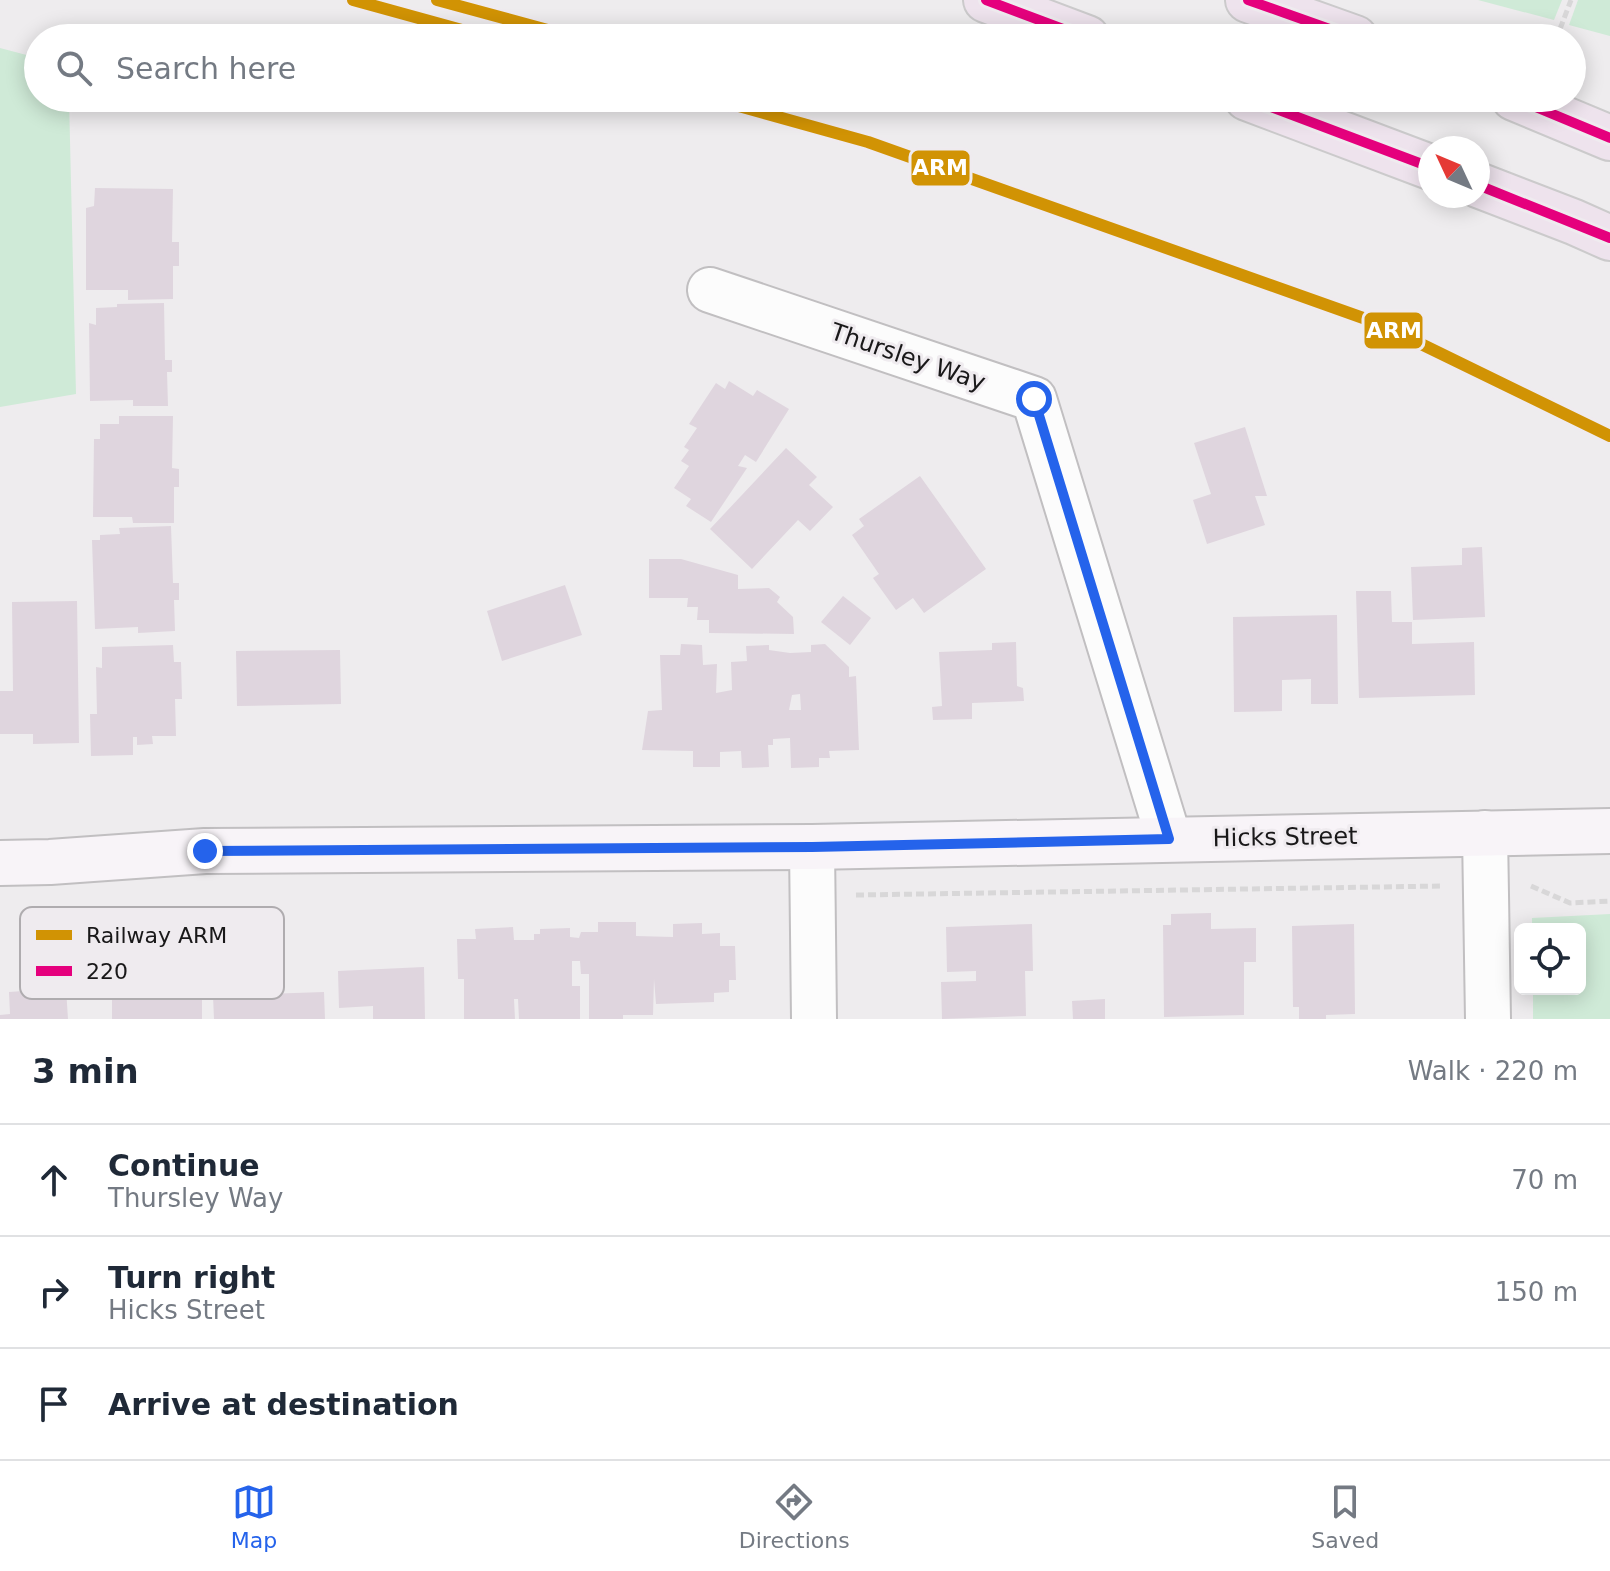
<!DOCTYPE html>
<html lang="en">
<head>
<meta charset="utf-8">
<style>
	:root { --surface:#fff; --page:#f6f6f7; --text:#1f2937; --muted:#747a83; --line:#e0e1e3; --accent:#2563eb }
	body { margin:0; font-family:"DejaVu Sans",sans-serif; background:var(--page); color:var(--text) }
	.controls { position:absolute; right:24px; bottom:24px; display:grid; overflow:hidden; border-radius:12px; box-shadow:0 4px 20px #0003 }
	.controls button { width:72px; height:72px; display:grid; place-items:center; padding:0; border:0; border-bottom:2px solid var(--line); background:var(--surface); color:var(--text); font:40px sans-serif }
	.compass { position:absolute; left:1418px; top:136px; width:72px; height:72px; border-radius:50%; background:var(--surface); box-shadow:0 4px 20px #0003; rotate:314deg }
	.stop { position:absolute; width:24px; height:24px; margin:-18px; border:6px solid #2563eb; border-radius:50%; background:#fff }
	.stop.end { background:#2563eb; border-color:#fff; box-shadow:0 2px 8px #0008 }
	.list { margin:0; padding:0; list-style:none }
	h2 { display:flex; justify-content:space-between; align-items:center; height:104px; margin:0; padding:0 32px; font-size:34px }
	h2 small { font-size:26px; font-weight:400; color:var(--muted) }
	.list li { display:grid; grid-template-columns:52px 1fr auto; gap:24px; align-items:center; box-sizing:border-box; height:112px; padding:0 32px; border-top:2px solid var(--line) }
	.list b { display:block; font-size:30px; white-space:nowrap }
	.list p { margin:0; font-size:26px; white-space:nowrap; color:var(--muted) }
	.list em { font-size:26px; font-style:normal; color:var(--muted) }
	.icon { flex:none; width:44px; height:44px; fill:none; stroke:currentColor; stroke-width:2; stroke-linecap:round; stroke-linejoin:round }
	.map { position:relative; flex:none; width:1610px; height:1019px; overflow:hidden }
	.search { position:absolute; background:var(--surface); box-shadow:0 4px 20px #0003; left:24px; right:24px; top:24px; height:88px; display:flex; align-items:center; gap:20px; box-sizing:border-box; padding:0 28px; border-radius:44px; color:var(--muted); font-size:30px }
	.sheet { height:440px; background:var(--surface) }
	nav { display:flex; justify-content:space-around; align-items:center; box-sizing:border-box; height:112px; border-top:2px solid var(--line); background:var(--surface); font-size:22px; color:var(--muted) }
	nav a { display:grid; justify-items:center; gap:4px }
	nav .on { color:var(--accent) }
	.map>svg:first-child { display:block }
	.green { fill:#cfead7 }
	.building { fill:#dfd5de; fill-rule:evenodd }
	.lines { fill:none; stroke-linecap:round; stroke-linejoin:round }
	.street-casing { stroke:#c1bfc1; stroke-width:48 }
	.secondary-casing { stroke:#c1bfc1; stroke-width:48 }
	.highway-casing { stroke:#cbcacb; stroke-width:48 }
	.path { stroke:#d8d7d8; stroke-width:5; stroke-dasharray:8 4; stroke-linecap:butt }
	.street { stroke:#fcfcfc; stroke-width:44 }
	.secondary { stroke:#f8f4f8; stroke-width:44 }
	.highway { stroke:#eee3ed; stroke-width:44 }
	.bus-1-casing { stroke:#efebef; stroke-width:16 }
	.bus-1 { stroke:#e5007d; stroke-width:10 }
	.rail-1-casing { stroke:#efebef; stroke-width:18 }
	.rail-1 { stroke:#d19304; stroke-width:12 }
	.route { stroke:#2563eb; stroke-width:10 }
	.labels { text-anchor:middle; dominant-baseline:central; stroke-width:6; stroke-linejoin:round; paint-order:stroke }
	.street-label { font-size:24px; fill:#191819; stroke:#efebef }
	.key { fill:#efebef; stroke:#afacaf; stroke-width:2 }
	.key-label { font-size:22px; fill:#191819 }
	.line-badge { stroke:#efebef; stroke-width:3 }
	.badge-label { font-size:22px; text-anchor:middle; font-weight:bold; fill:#fff }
</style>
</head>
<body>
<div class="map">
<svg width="1610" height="1019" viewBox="0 0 1610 1019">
	<rect width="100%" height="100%" fill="#eeecee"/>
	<!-- green -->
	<g class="green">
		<path d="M1478,0H1562L1554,20Z"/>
		<path d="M1578,0H1610V36L1569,25Z"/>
		<path d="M0,48L38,58V98H69L76,394L0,407Z"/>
		<path d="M1610,914V1019H1533V989H1580V929H1532V918Z"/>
	</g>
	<!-- building -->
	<g class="building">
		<path d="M95,188L173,189L172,242H179V266H173V299L128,300V290H86V208L94,206Z"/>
		<path d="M164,303L165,360H172V372H167L168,406H133V400L90,401L89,323L96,325V308L117,307V304Z"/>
		<path d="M729,381L753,396L757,390L789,409L756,462L745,455L738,466L747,468L711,522L686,506L691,499L674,488L689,466L681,461L689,450L684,447L697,428L689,424L716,383L725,389Z"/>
		<path d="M119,416H173L172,468L179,469V487H174V523H133L132,517H93L94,439H100V424H119Z"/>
		<path d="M1245,427L1267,496H1255L1265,525L1207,544L1193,500L1211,494L1194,443Z"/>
		<path d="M786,448L817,477L809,485L833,507L810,531L798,520L752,569L710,529Z"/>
		<path d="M920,476L986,569L924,613L913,598L896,610L873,578L879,574L852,535L864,526L859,519Z"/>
		<path d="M171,526L173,583H179V600H174L175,631L138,633V627L95,629L92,540H100V535L120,534L119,528Z"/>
		<path d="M1482,547L1485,617L1413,620L1411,567L1462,565V548Z"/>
		<path d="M649,559H681L738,575V589L769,588L780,597L777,602L793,617L794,634L709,633V620H697L698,607H687L688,598H649Z"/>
		<path d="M565,585L582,635L502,661L487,611Z"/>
		<path d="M1356,591H1391L1392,622H1412V644L1474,642L1475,695L1359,698Z"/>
		<path d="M843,596L871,618L850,645L821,622Z"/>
		<path d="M77,601L79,743L33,744V734H0V691H13L12,602Z"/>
		<path d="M1337,615L1338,704H1311V679L1282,680V711L1234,712L1233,617Z"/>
		<path d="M1016,642L1017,686L1023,688L1024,701L972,703V719L933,720L932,707L942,706L939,652L992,650V643Z"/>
		<path d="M681,644L702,645L703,665L717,664L716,693L732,690L731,662L747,661L746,646L769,645V650L790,653L811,652V645L825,644L849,667V677L856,676L859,750L829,751L830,758H819V767L791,768L790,738L773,739V745H768L769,767L742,768L741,751L720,752V767H693V751L642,750L648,711L662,710L660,655H680ZM800,694L801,710H789L792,695Z"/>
		<path d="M173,645L174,662H181L182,699H175L176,736H152L153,744L137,745V737H133V755L91,756L90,714H97L96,667L102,668V647Z"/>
		<path d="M340,650L341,704L237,706L236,651Z"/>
		<path d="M1211,913V929L1256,928V962H1244V1015L1164,1017L1163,925H1171V914Z"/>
		<path d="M598,922H636V936L673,937V924L702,923V934L720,933V946H735L736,980H729V992L714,993V1002L656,1004L654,979L653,1015H623V1019H589V974H581L580,961H572V986H580V1019H519L518,999H514L515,1019H464V979H458L457,939H476L475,929L513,927L514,940H534V934H540V929L570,928V937L579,938L581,932H598Z"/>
		<path d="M1032,924L1033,971H1025L1026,1016L942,1019L941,982L976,981V971L947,972L946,927Z"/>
		<path d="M1354,924L1355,1014L1326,1015V1019H1299V1007H1293L1292,926Z"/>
		<path d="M424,967L425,1019H373V1006L339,1008L338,971Z"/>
		<path d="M265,970V994L324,992L325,1019H214L212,972Z"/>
		<rect x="112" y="983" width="90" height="36"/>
		<path d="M66,988L68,1019H0V1015L10,1014L9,992Z"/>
		<path d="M1105,999V1019H1073L1072,1001Z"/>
	</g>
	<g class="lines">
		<!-- street casing -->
		<g class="street-casing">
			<g id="street">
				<path d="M710,290L1034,399L1169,839"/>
				<path d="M1485,833L1488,1019"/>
				<path d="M812,847L814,1019"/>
			</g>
		</g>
		<!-- secondary casing -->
		<g class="secondary-casing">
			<path id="secondary" d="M0,863L50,862L205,851L812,847L1610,831"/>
		</g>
		<!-- highway casing -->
		<g class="highway-casing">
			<g id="highway">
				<path d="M986,0L1087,38"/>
				<path d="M1248,0L1355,38"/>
				<path d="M1247,98L1430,167"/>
				<path d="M1514,98L1610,138"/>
				<path d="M1478,185L1574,222L1610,238"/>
			</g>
		</g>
		<!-- path -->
		<g class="path">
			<path d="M1560,29L1571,0"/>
			<path d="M1531,886L1570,903L1610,901"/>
			<path d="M856,895L1442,886"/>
		</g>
		<!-- street -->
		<use href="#street" class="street"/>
		<!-- secondary -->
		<use href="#secondary" class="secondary"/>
		<!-- highway -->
		<use href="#highway" class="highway"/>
		<!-- bus-1 casing -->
		<g class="bus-1-casing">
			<g id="bus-1">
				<path d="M986,0L1087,38"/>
				<path d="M1248,0L1355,38"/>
				<path d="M1247,98L1430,167"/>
				<path d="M1514,98L1610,138"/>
				<path d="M1478,185L1610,238"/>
			</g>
		</g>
		<!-- bus-1 -->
		<use href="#bus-1" class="bus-1"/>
		<!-- rail-1 casing -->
		<g class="rail-1-casing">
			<g id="rail-1">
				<path d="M353,0L491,38"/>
				<path d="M437,0L577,38"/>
				<path d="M710,98L868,142L1380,324L1610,436"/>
			</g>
		</g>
		<!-- rail-1 -->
		<use href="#rail-1" class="rail-1"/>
	</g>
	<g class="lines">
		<!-- route -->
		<path class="route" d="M205,851L812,847L1169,839L1034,399"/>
	</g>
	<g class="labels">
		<!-- street labels -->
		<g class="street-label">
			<text transform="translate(908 357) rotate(19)">Thursley Way</text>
			<text transform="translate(1285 837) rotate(-1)">Hicks Street</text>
		</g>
	</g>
	<!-- legend -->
	<rect x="20" y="907" width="264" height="92" rx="12" class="key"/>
	<rect x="36" y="930" width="36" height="10" fill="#d19304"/>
	<rect x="36" y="966" width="36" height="10" fill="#e5007d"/>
	<g class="key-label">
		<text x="86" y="943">Railway ARM</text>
		<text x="86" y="979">220</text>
	</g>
	<g class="line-badge">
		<rect x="910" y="149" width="61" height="38" rx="8" fill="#d19304"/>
		<rect x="1363" y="311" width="61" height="39" rx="8" fill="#d19304"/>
	</g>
	<g class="badge-label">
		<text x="940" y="175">ARM</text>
		<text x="1394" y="338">ARM</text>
	</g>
</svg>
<div class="controls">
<button><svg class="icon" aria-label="locate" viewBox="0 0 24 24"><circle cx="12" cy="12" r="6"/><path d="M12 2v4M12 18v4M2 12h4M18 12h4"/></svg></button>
</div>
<svg class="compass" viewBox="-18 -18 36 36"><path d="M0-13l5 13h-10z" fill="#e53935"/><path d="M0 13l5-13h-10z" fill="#747a83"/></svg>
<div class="stop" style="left:1034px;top:399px"></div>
<div class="stop end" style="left:205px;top:851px"></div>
<div class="search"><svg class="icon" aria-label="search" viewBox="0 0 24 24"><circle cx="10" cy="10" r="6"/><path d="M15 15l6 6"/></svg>Search here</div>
</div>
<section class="sheet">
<h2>3 min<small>Walk · 220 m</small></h2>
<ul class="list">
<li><svg class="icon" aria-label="ahead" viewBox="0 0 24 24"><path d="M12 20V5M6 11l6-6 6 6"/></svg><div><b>Continue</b><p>Thursley Way</p></div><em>70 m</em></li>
<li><svg class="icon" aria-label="right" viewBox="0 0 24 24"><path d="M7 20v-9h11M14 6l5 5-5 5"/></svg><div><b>Turn right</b><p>Hicks Street</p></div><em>150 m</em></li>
<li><svg class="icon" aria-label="arrive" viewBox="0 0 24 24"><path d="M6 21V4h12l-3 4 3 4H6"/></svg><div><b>Arrive at destination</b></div></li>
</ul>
</section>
<nav>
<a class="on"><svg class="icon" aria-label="map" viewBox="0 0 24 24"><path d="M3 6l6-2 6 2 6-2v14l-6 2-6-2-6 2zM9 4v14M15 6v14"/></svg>Map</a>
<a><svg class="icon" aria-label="directions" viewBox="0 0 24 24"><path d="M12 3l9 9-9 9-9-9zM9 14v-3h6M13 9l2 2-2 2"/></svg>Directions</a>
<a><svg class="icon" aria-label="saved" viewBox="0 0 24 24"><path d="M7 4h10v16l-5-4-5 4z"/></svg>Saved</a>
</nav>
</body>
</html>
